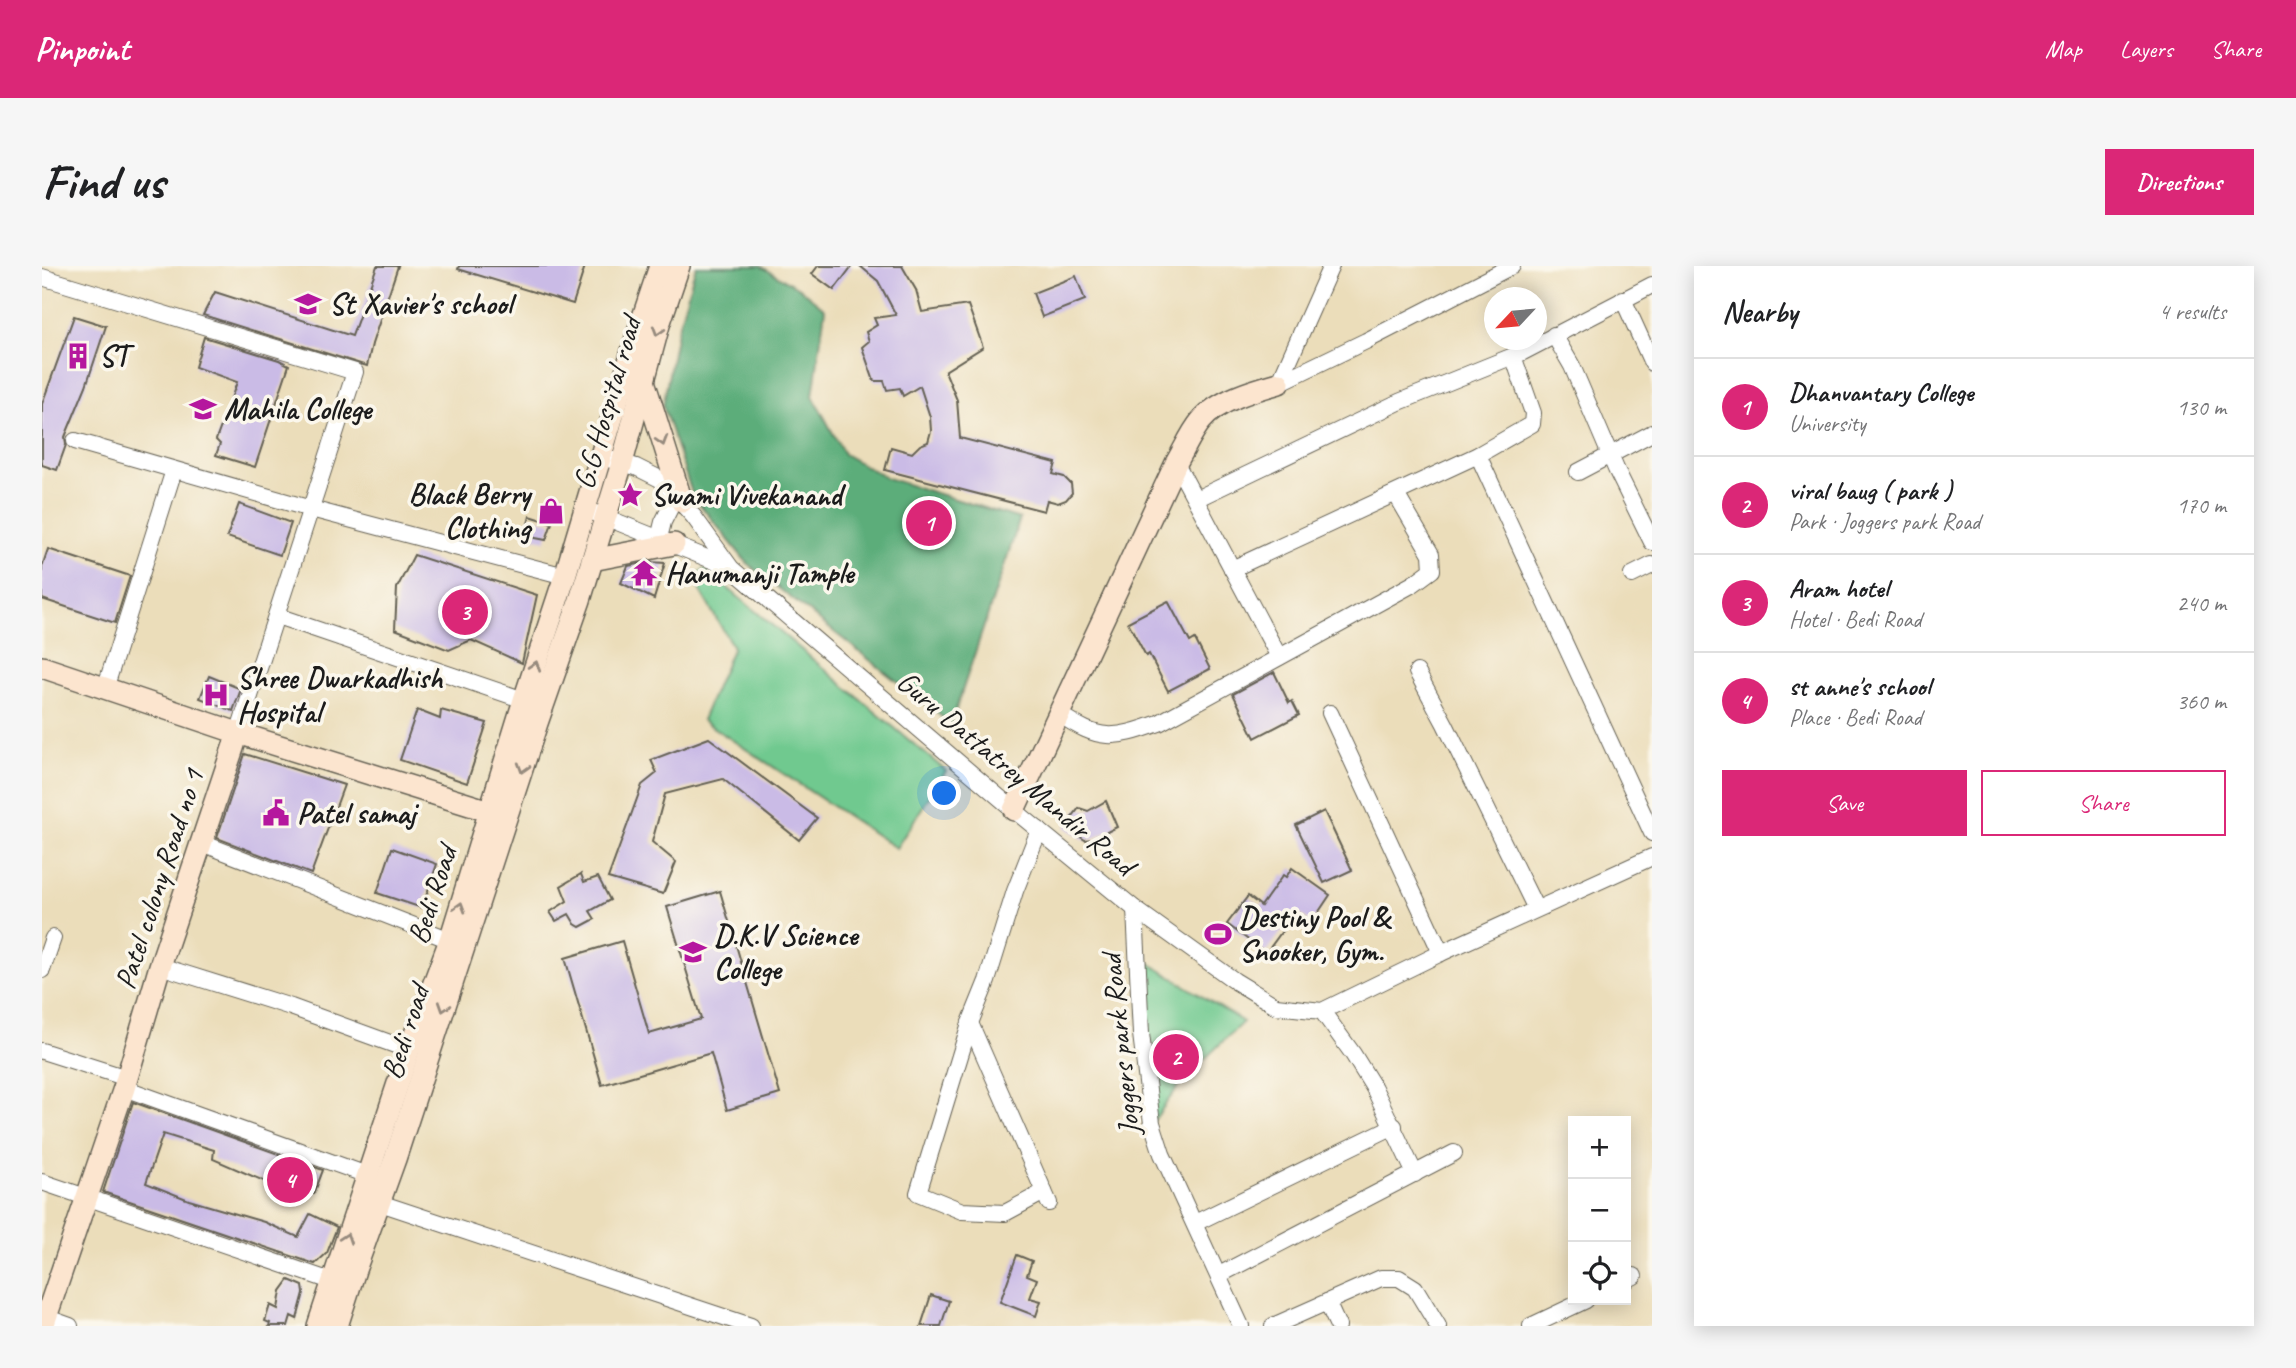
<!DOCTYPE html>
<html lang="en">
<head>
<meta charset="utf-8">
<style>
	:root { --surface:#fff; --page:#f6f6f6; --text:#202124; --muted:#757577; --line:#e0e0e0; --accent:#db2777 }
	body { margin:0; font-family:Caveat,sans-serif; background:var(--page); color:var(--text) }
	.controls { position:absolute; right:21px; bottom:21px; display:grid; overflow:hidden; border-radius:0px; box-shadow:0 4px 18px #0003 }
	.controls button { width:63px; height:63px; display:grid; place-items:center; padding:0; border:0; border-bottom:2px solid var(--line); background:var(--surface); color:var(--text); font:35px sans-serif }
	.compass { position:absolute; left:1442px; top:21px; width:63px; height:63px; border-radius:50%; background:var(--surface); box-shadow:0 4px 18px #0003; rotate:244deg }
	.you { position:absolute; left:903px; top:528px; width:24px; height:24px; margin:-18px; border:5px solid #fff; border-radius:50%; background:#1a73e8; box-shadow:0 0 0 10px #1a73e833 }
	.badge { display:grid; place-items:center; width:46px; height:46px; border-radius:50%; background:var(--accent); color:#fff; font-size:23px; font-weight:700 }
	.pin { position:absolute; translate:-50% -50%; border:4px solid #fff; box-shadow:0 2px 7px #0006 }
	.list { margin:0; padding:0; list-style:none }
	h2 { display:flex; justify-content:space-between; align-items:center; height:91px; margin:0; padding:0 28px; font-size:30px }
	h2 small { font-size:23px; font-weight:400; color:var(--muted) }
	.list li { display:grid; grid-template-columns:46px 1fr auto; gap:21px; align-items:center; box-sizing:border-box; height:98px; padding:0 28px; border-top:2px solid var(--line) }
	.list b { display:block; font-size:26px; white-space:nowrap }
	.list p { margin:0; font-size:23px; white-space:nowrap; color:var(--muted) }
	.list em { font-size:23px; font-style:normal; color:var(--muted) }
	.actions { display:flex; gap:14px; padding:21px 28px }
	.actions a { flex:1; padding:16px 0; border:2px solid var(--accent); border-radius:0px; text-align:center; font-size:24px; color:var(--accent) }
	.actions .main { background:var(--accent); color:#fff }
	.icon { flex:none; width:38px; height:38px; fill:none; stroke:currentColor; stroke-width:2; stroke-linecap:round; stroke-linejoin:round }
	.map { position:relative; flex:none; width:1610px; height:1060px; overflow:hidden; border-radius:0px }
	header { display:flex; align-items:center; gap:42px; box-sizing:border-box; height:98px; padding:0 35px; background:var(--accent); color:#fff }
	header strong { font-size:33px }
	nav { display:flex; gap:38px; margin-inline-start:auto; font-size:24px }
	.intro { display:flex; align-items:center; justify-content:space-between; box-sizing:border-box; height:168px; padding:0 42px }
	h1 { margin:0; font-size:49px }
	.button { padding:18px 32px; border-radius:0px; background:var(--accent); color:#fff; font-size:24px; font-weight:700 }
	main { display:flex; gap:42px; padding:0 42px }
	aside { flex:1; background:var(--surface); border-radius:0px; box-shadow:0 4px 18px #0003 }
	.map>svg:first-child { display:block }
	.green { fill:#70c98f; stroke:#467256; stroke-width:2 }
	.forest { fill:#5cad7a; stroke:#3c644b; stroke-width:2 }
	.building { fill:#cabbe6 }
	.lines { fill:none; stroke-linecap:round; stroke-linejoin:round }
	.street-casing { stroke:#646053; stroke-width:18 }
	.secondary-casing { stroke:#646053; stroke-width:24 }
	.street { stroke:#fff; stroke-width:16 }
	.secondary { stroke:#fce5cf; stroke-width:21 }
	.oneway { stroke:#978b7e }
	.labels { text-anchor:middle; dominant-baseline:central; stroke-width:7; stroke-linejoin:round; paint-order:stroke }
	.poi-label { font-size:30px; font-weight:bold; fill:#1c1c1c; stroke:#fbf7ec; text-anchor:start }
	.street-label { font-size:30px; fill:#1c1c1c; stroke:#fbf7ec }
</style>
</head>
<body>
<header>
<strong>Pinpoint</strong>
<nav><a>Map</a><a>Layers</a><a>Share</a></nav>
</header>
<div class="intro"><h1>Find us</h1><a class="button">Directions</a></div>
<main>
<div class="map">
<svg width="1610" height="1060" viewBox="0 0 1610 1060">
	<rect width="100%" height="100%" fill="#fbf7ec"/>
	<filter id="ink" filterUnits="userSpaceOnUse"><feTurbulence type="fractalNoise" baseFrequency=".0143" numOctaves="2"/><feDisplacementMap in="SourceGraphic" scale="14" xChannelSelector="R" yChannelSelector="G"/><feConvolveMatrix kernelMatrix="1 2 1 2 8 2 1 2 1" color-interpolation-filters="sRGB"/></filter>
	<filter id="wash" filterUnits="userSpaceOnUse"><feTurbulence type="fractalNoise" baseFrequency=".00686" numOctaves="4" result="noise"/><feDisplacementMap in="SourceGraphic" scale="28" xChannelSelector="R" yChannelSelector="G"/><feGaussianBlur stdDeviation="1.57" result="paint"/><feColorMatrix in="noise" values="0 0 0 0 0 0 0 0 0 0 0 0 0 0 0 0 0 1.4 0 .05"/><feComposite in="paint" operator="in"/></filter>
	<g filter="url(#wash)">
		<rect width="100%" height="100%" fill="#ebddba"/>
		<!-- green -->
		<g class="green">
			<path d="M663,303L904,505L854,582L660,454L691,381L650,311Z"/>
			<path d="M1104,695L1201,756L1141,814L1110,857L1098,748Z"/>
		</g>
		<!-- forest -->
		<path class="forest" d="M654,0H718L757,22L783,43L771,130L802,188L845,212L978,253L909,458L706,298L651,230L621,140L635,65Z"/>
		<g id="blocks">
			<!-- building -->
			<g class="building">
				<path d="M335,0H356L330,78L325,100L161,49L173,26L310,70Z"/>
				<path d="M417,0H543L531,38L416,3Z"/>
				<path d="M776,0H810L792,24L770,8Z"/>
				<path d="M818,0H860L874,24L880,46L926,39L941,81L903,105L915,134L918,172L1014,197L1011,208L1022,211L1029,218L1030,227L1024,234L1016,237L1005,234L1002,245L843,204L849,181L870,187L878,179L886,176L889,165L888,151L878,120L861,130L858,122L845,124L842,115H832L820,81L827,75L824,66L835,59L832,52L854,49L836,15Z"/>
				<path d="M1034,10L1043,34L1000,51L991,27Z"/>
				<path d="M32,50L64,60L44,120L23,171L24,179L15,204L0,199V138Z"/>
				<path d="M162,71L237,94L247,99L213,201L174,189L178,178L174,174L195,116L153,101Z"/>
				<path d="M197,238L249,257L238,289L185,271Z"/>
				<path d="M488,250L510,257L504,274L483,270Z"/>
				<path d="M6,283L88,310L73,357L0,333V301Z"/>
				<path d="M372,289L495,329L480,397L429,374L407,384L353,363L355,322Z"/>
				<path d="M608,296L623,297L612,333L579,317L586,300Z"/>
				<path d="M1126,335L1148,376L1153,373L1168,403L1126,425L1107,388L1104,390L1086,356Z"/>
				<path d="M1232,406L1247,437L1250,435L1257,449L1213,472L1191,428Z"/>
				<path d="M167,410L199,423L191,445L158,432Z"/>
				<path d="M375,444L398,453L399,444L445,457L425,517L358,494Z"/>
				<path d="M667,472L775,552L757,574L681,513L623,528L610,576L634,596L621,628L566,612L600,519L615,507L609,494Z"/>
				<path d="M203,488L302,519L269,608L175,572Z"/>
				<path d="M1064,535L1075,561L1051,573L1043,574L1023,561L1037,542L1046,545Z"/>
				<path d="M1282,545L1310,604L1282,617L1254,559Z"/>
				<path d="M350,582L395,598L380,642L335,627Z"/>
				<path d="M1250,602L1288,629L1270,656L1254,646L1224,687L1185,658L1206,630L1219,640L1241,609L1244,611Z"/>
				<path d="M539,608L542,616L556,611L568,634L548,645L553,653L538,661L533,658L527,648L514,655L508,646L525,635L519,620Z"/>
				<path d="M678,625L738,828L685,844L669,787L560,819L523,692L580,675L607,768L659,753L625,641Z"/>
				<path d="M91,836L281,904L272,928H252L171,893L172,884L121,868L104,917L147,934L222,956L256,971L268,948L295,961L285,987L273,998L61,926Z"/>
				<path d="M975,989L990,995L985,1009L995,1013L988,1032L999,1035L994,1050L958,1036Z"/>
				<path d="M247,1014L261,1020L262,1027L255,1053L249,1050L246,1060H227L228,1057L223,1055L228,1039L236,1043L239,1025Z"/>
				<path d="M889,1029L907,1035L899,1060H879Z"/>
			</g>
		</g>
	</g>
	<g filter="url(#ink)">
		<use href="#blocks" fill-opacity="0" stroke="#646053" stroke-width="2"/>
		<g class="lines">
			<!-- street casing -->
			<g class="street-casing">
				<g id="street">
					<path d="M0,11L313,106L196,467"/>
					<path d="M1581,33L1610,97"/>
					<path d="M1512,69L1530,100L1574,203L1610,276"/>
					<path d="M1237,117L1324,75L1470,0"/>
					<path d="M1237,117L1289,0"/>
					<path d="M55,181L33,175L269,243L523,310"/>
					<path d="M1436,189L1610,567"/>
					<path d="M560,191L594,201L618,213L652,251L689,302L972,544L1093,643L1193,715L1234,740L1280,745L1399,687L1610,591"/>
					<path d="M1134,197L1237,391"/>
					<path d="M1536,206L1610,167"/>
					<path d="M1154,233L1357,136L1481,86L1610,19"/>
					<path d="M543,243L687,301"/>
					<path d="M617,272L621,256L634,230"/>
					<path d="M1190,303L1436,189L1490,158L1491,147L1471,90"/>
					<path d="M1590,309L1610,299"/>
					<path d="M235,350L482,434"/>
					<path d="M1375,406L1403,458L1494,643"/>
					<path d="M63,423L132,204"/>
					<path d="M1288,447L1399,687"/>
					<path d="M1017,448C1058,475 1071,474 1117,457L1371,318L1390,304L1389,288L1354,228"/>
					<path d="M997,564L973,625L945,715L928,757L876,927L920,945L963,947L1002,926"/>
					<path d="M160,577L408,674"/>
					<path d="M1093,643L1099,768L1110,857L1120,888L1199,1060"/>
					<path d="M118,700L249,741L367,784"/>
					<path d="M0,704L11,672"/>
					<path d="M1280,745L1311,788L1332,822L1373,908"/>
					<path d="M928,757L1007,937"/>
					<path d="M0,785L85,812"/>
					<path d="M82,822L325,909"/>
					<path d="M0,916L289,1015"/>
					<path d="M329,934L709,1060"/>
					<path d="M1153,957L1352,860"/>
					<path d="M1177,1009L1412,887"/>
					<path d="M1584,1014L1592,1010"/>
					<path d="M1285,1036L1296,1060"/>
					<path d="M0,1050L28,1060"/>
					<path d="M1231,1060L1339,1012H1357L1373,1022L1396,1060"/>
					<path d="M1489,1060L1544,1034"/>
				</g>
			</g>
			<!-- secondary casing -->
			<g class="secondary-casing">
				<g id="secondary">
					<path d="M602,115L640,236"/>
					<path d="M550,294L632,278"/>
					<path d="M0,401L196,467L460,549"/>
					<path d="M972,544L1134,197C1142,184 1149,167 1159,155C1176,134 1212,124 1237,117"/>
					<path d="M1,1060L82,822L118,700L196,467"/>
					<path d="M276,1060L367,784L408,674L482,434L523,310L594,72L618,0"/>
					<path d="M295,1060L313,1004L353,893L495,457L538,334L580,197L617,59L637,0"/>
				</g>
			</g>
			<!-- street -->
			<use href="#street" class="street"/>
			<!-- secondary -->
			<use href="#secondary" class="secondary"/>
		</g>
		<!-- one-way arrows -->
		<defs><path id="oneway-chevron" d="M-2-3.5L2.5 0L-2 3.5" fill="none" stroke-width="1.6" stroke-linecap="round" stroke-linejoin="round" transform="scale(1.75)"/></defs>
		<g class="oneway">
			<use href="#oneway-chevron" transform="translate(616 65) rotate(107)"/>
			<use href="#oneway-chevron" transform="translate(620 175) rotate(73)"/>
			<use href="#oneway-chevron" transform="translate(493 400) rotate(-72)"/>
			<use href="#oneway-chevron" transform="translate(481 502) rotate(107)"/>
			<use href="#oneway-chevron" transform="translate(418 641) rotate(-73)"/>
			<use href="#oneway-chevron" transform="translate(402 741) rotate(108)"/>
			<use href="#oneway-chevron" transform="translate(304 972) rotate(-71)"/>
		</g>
	</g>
	<!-- icons -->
	<defs>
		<g id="school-bare" transform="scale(2.1)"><path d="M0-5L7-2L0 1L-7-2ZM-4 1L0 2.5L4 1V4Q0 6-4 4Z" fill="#b5179e" stroke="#fbf7ec" stroke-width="2.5" paint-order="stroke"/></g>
		<g id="building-bare" transform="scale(2.1)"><path d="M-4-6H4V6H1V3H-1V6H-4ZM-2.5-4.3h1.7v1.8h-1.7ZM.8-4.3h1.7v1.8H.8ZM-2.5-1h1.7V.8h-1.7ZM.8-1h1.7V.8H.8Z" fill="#b5179e" stroke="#fbf7ec" stroke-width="2.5" paint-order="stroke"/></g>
		<g id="university-bare" transform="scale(2.1)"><path d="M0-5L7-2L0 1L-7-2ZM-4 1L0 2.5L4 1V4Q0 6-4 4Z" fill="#b5179e" stroke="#fbf7ec" stroke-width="2.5" paint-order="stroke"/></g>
		<g id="sight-bare" transform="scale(2.1)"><path d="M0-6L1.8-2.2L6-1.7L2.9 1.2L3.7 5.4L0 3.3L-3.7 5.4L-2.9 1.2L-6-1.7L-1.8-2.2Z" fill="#b5179e" stroke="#fbf7ec" stroke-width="2.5" paint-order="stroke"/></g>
		<g id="shop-bare" transform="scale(2.1)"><path d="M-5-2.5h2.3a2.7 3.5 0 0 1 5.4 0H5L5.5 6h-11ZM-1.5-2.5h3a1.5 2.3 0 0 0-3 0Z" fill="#b5179e" stroke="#fbf7ec" stroke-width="2.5" paint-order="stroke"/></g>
		<g id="temple-bare" transform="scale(2.1)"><path d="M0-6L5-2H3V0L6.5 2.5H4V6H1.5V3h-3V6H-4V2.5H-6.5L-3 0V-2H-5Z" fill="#b5179e" stroke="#fbf7ec" stroke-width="2.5" paint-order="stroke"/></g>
		<g id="hospital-bare" transform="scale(2.1)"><path d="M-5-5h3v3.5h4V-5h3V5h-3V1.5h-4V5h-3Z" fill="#b5179e" stroke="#fbf7ec" stroke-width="2.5" paint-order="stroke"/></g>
		<g id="civic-bare" transform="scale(2.1)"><path d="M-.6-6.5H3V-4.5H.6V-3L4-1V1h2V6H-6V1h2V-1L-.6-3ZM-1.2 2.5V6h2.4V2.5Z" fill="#b5179e" stroke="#fbf7ec" stroke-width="2.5" paint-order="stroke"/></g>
		<g id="stadium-bare" transform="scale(2.1)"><path d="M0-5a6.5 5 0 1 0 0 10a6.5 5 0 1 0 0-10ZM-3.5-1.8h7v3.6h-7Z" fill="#b5179e" stroke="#fbf7ec" stroke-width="2.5" paint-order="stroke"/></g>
	</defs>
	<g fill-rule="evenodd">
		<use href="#school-bare" x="266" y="38"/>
		<use href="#building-bare" x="36" y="90"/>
		<use href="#university-bare" x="161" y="143"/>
		<use href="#sight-bare" x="588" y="229"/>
		<use href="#shop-bare" x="509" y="245"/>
		<use href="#temple-bare" x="602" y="307"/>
		<use href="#hospital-bare" x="174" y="429"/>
		<use href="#civic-bare" x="234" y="547"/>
		<use href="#stadium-bare" x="1176" y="668"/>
		<use href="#university-bare" x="651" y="686"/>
	</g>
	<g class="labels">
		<!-- poi labels -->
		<g class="poi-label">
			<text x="287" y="38">St Xavier's school</text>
			<text x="57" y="90">ST</text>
			<text x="182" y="143">Mahila College</text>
			<text x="488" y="228" text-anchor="end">Black Berry<tspan x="488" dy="34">Clothing</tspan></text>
			<text x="609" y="229">Swami Vivekanand</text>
			<text x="623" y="307">Hanumanji Tample</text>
			<text x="195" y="412">Shree Dwarkadhish<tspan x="195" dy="34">Hospital</tspan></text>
			<text x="255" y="547">Patel samaj</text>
			<text x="1197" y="651">Destiny Pool &amp;<tspan x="1197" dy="34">Snooker, Gym.</tspan></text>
			<text x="672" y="669">D.K.V Science<tspan x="672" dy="34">College</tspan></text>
		</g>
		<!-- street labels -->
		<g class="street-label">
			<text transform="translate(565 137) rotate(-74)">G.G Hospital road</text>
			<text transform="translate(974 507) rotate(40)">Guru Dattatrey Mandir Road</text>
			<text transform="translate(117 613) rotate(-72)">Patel colony Road no 1</text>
			<text transform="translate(390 629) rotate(-72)">Bedi Road</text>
			<text transform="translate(363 766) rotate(-72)">Bedi road</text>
			<text transform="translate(1078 779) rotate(-96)">Joggers park Road</text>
		</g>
	</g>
</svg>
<div class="controls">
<button>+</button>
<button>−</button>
<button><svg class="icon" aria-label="locate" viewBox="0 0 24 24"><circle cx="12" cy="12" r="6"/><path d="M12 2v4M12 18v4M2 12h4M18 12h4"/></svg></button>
</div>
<svg class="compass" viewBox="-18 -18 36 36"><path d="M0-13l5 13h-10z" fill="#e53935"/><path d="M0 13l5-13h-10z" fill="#757577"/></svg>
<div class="you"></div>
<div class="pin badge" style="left:887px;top:257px">1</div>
<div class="pin badge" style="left:1134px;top:791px">2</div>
<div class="pin badge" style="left:423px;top:346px">3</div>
<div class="pin badge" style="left:248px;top:914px">4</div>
</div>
<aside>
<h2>Nearby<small>4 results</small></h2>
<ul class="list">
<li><span class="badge">1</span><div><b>Dhanvantary College</b><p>University</p></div><em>130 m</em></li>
<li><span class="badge">2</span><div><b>viral baug ( park )</b><p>Park · Joggers park Road</p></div><em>170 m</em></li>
<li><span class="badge">3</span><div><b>Aram hotel</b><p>Hotel · Bedi Road</p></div><em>240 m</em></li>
<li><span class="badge">4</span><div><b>st anne's school</b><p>Place · Bedi Road</p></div><em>360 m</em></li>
</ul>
<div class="actions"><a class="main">Save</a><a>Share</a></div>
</aside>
</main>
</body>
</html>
